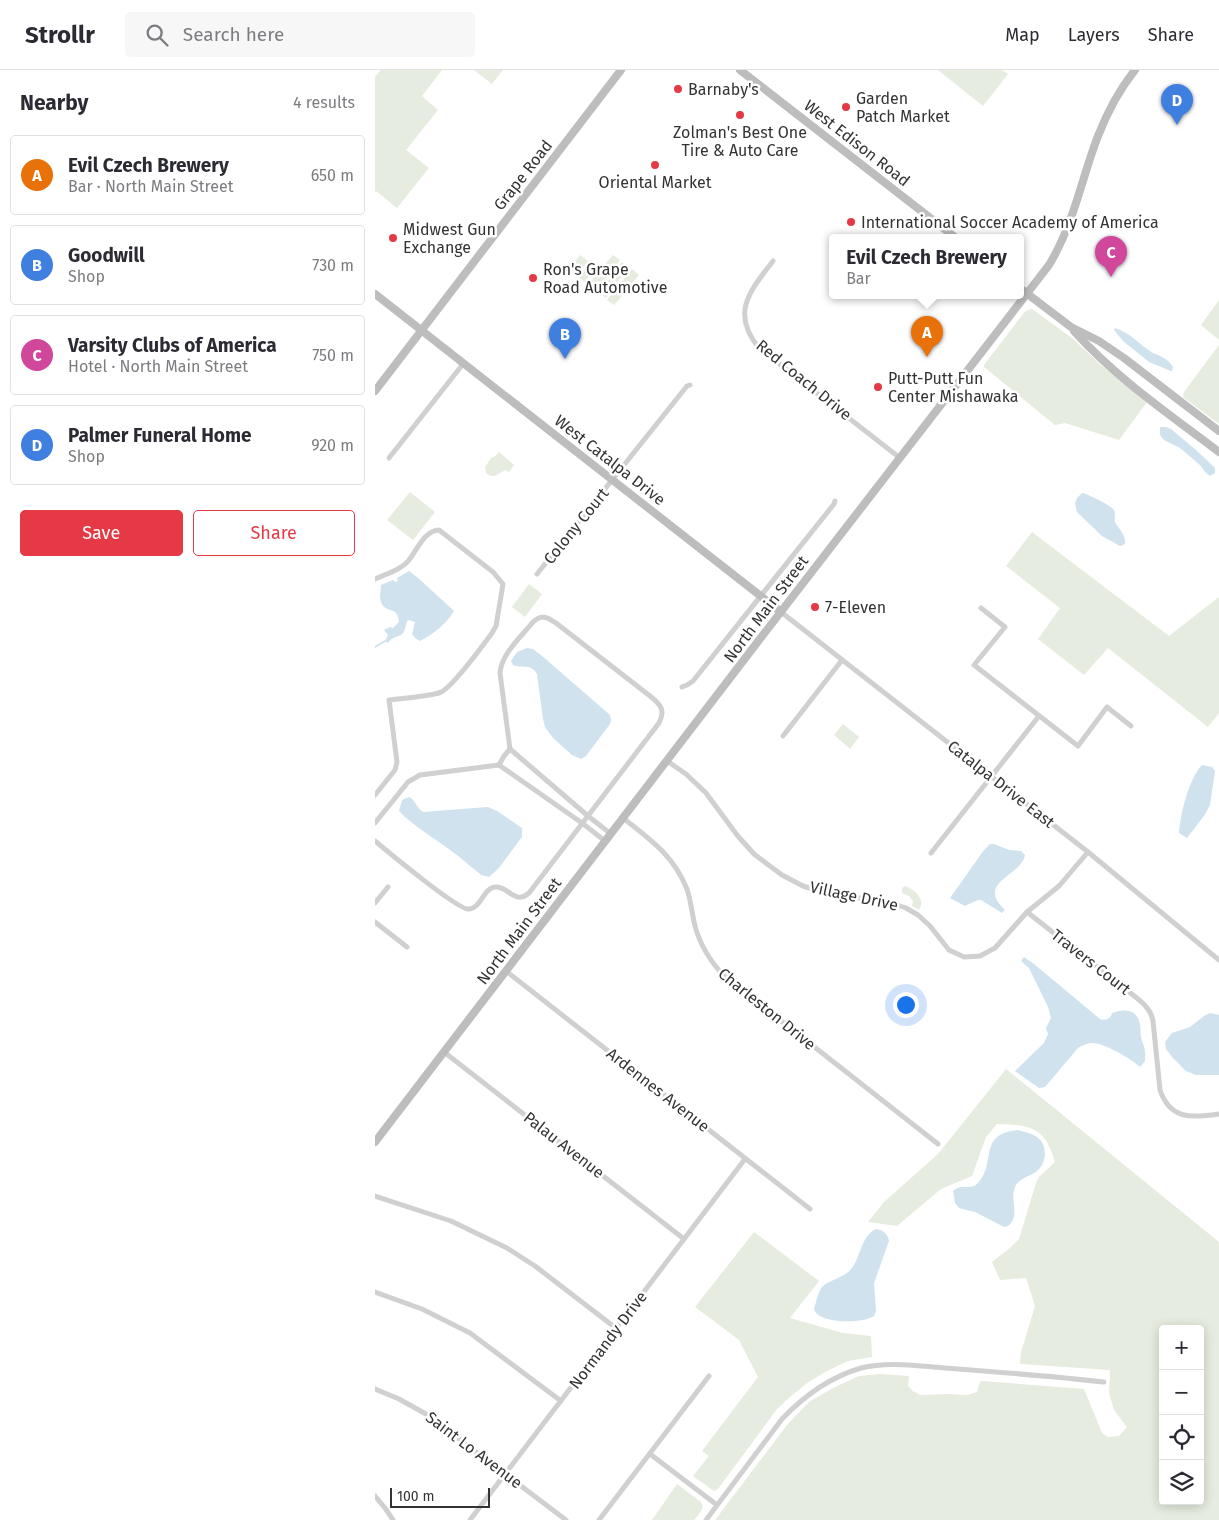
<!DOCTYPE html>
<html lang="en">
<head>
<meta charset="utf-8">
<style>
	:root { --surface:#fff; --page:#f7f7f7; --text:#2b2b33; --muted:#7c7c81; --line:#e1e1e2; --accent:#e63946 }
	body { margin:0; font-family:"Fira Sans",sans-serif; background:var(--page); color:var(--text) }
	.controls { position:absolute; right:15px; bottom:15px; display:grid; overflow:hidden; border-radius:5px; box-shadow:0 2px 12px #0003 }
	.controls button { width:45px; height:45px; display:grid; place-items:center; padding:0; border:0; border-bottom:1px solid var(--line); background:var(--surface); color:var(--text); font:25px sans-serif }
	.scale { position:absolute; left:15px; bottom:12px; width:100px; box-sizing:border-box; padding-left:5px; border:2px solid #333; border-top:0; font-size:14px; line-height:18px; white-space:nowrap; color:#333; -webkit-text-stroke:4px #fff; paint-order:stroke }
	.you { position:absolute; left:530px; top:934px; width:18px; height:18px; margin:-12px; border:4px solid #fff; border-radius:50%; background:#1a73e8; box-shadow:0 0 0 8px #1a73e833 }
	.badge { display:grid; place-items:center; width:32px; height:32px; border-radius:50%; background:var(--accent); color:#fff; font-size:16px; font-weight:700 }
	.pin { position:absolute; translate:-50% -41px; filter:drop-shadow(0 1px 2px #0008) }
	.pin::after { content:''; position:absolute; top:26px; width:18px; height:15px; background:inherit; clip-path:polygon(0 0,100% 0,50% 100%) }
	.popup { position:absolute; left:454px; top:164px; width:195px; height:65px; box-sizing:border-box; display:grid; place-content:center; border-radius:5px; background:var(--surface); filter:drop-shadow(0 1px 4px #0005); font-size:16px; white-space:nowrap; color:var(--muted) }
	.popup b { font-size:19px; color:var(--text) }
	.popup::after { content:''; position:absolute; left:50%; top:100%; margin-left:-10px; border:10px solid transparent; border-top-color:var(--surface) }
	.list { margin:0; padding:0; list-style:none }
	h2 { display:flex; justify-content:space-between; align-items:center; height:65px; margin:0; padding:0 20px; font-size:21px }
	h2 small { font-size:16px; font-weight:400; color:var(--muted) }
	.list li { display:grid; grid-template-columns:32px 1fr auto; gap:15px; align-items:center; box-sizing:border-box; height:80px; margin:0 10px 10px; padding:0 10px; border:1px solid var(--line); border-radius:5px }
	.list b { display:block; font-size:19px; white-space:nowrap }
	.list p { margin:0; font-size:16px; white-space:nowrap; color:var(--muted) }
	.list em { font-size:16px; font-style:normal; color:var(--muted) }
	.actions { display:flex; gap:10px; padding:15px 20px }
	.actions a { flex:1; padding:11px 0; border:1px solid var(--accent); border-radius:5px; text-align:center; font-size:18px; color:var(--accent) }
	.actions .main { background:var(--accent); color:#fff }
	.icon { flex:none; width:28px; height:28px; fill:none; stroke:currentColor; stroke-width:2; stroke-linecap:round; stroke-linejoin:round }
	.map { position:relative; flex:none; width:844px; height:1450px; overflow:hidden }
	header { display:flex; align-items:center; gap:30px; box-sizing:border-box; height:70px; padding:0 25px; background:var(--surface); border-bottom:1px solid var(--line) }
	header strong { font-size:24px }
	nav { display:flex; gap:28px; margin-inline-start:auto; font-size:18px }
	.search { width:350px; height:45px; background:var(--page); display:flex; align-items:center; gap:12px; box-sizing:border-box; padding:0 18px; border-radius:5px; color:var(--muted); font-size:19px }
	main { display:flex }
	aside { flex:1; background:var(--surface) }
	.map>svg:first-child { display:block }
	.green { fill:#e6ecdf; fill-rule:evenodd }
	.water { fill:#cfe2ee }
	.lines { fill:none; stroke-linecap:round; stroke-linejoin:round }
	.stream { stroke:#cfe2ee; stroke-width:2 }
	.street { stroke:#d0d0d0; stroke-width:5 }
	.secondary { stroke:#bdbdbd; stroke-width:8 }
	.poi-dot { fill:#e63946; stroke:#fff; stroke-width:2 }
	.labels { text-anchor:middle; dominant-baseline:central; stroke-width:5; stroke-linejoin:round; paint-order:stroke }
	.poi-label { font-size:16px; fill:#333; stroke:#fff; text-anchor:start }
	.street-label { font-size:16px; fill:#333; stroke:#fff }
</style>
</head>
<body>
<header>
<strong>Strollr</strong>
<div class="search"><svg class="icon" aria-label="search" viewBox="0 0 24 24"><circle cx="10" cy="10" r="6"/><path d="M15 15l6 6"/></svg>Search here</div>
<nav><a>Map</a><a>Layers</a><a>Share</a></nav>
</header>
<main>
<aside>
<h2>Nearby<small>4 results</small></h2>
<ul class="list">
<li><span class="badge" style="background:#e8710a">A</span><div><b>Evil Czech Brewery</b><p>Bar · North Main Street</p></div><em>650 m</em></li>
<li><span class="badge" style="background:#3f7fe0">B</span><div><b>Goodwill</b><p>Shop</p></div><em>730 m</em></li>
<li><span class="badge" style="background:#d1479c">C</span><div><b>Varsity Clubs of America</b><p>Hotel · North Main Street</p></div><em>750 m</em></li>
<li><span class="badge" style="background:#3f7fe0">D</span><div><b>Palmer Funeral Home</b><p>Shop</p></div><em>920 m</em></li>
</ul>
<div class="actions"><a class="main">Save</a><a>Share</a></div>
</aside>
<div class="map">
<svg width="844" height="1450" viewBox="0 0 844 1450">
	<rect width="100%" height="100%" fill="#fff"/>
	<!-- green -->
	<g class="green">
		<path d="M6,0H67L47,26L63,40L31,80L54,98L22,138L1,121L0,122V7Z"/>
		<path d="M99,0H128L117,14Z"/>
		<path d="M563,0H627L633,4L608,36Z"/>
		<path d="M205,185L213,191L201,205L194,199Z"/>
		<path d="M238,185L245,190L233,205L226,199Z"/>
		<path d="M215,192L222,198L210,212L203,207Z"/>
		<path d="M247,192L254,197L242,212L235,206Z"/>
		<path d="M257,199L264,205L252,219L245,214Z"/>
		<path d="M225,200L232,206L220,221L213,215Z"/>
		<path d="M235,208L242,214L231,228L224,223Z"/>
		<path d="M244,215L251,221L239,235L232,230Z"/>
		<path d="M844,230V270L826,255Z"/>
		<path d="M657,239L697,268L726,295L772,332L744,370L690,353L680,355L609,297V295L648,244L652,240Z"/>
		<path d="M844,275V354L808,327L809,322Z"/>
		<path d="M124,382L139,395L134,402L130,400L120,406H116L111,403L110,397L116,388L119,387Z"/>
		<path d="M35,422L60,442L38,470L12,450Z"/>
		<path d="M657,462L794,566L844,527V643L833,657L733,578L709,605L663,569L685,538L631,496Z"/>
		<path d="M154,514L167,524L150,547L137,537Z"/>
		<path d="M468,654L484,667L475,679L459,665Z"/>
		<path d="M530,816C540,820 551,829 544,840L537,836L538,831L534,826L527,823V818Z"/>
		<path d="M631,999L844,1172V1450H340L412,1355L434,1332L458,1318L484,1306L505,1304L534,1306L533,1316L538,1321L545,1325L574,1324L592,1325L602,1322L605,1312L607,1311L709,1319L727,1363L733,1367L744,1366L752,1357L739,1340L734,1323L735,1300L645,1294L646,1282L660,1236L651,1208L625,1210L617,1192L635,1178L644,1169L661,1113L664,1107L680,1092C670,1057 656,1055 622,1054L611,1067L597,1106L566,1119L522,1156L493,1152L509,1132L563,1084ZM788,1259H825V1431H788Z"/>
		<path d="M379,1162L444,1211L415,1248L468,1263L496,1266L497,1287L473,1291L452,1301L432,1313L415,1327L402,1339L343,1419L339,1421L318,1406L334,1386L327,1381L383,1307L364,1270L320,1237Z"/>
		<path d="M302,1414L326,1432C330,1439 324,1444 319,1450H277Z"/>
	</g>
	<!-- water -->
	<g class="water">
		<path d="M740,258C756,263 765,275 778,283C787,287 792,288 798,297L797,301H796L774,292L748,271L739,260Z"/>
		<path d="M785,357H791L796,359L821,380L840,398V403L835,406L831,403L825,395L805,378L789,370L785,365Z"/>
		<path d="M707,423C711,423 737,436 739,440C741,443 739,448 740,452C744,460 751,464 750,474L745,476L727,466L702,442L700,433L702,428Z"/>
		<path d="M34,501L42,507L79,541C71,554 59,564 45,571L40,568L37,564L40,552L33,550C30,554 31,559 28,563C24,568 18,565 13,573L10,571L13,565L9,560L15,557L18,558L24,552C23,535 10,544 6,532C4,527 6,521 6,515L18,510L20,512L23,511L22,508Z"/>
		<path d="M152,578L158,579L167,586L235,645L236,650L235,654L211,686L206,689L197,685L178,668L170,657L168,649L162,604C156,593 147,599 138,595L136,591L142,582Z"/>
		<path d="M827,695L837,697L840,701L835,735L829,746L812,768L804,763C805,745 814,708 827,695Z"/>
		<path d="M34,727C41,730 41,738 48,742L113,737L122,741L147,758V767L143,772L124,798L114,807L106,805C95,796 85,787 75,780C58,767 38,756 24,741L27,730Z"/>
		<path d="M615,774H619L634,780L646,781L650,785C646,807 600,811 630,840L627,843L606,830H603L590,836L575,828L609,780Z"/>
		<path d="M649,887L659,894L725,949C730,951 736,949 737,943C750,938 763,940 765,955C766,959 765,963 766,967C769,977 771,980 770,991L765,997C757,989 729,973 718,973C712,973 708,975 703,978L670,1017L664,1018L640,1001L669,973L673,964L671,958L676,948L673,937L654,898L646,891Z"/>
		<path d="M835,943L844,945V1005H821L811,1001L797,987L791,979L790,972L797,963L815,957L829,946Z"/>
		<path d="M643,1060C649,1062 656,1063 662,1067C673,1075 672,1093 662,1101C654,1107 644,1108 640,1117C634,1130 647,1148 631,1157L627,1156L600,1142L584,1138L580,1133L578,1121C586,1113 596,1121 603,1113C622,1093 602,1064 643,1060Z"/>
		<path d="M501,1159C508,1160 513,1164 514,1171L499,1213L501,1241L499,1246C487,1254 443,1254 439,1239C441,1233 442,1226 445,1220C450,1210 469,1209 477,1198C486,1186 486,1166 501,1159Z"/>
	</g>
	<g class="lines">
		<!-- stream -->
		<path class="stream" d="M0,577L10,571"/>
		<!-- street -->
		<g class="street">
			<path d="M398,191C375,221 355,243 384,278L525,388"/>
			<path d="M14,388L88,294"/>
			<path d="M162,504L312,316L315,315"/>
			<path d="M0,509C11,504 26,500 34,490C42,480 50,460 64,460L118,502L128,514L121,556L117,563C108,575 76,620 64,623C48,627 30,628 14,630L22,692L20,700L0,725"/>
			<path d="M606,538L630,557L599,595L703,676L732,637L756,656"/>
			<path d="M406,542L713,782L844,890"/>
			<path d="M307,617L312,615L318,611L459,434L460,431"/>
			<path d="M408,666L467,590"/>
			<path d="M135,679L213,746L236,764"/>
			<path d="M292,691L311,704L331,723L362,765L379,784L407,805L428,816L450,823L472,827L507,830L531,838L543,845L555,856L574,880L589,887L605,886L620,878L652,842L684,816L713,782"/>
			<path d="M124,695L207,753L230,771"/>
			<path d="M124,695L129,686L135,679"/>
			<path d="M248,748C276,770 298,785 312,819C316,831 317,844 320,856C325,875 336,892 349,906L563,1074"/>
			<path d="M0,753L33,712L45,705L124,695"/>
			<path d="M0,771C13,782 82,839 93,839C107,839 108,816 122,817C135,818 140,835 154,823L284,653C291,640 285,634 275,626L181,553C172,547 166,544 158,552C147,566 126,584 125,603L135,679"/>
			<path d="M556,783L664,646"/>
			<path d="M0,833L13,817"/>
			<path d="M652,842L758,925C767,932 776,939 778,951L785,1020C795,1050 817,1048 844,1044"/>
			<path d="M0,852L32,877"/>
			<path d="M131,901L435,1139"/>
			<path d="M69,982L309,1169"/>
			<path d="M0,1126L76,1151L132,1178L160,1196L242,1259"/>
			<path d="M0,1222L47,1239L95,1263L186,1331"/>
			<path d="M0,1319L24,1329L51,1344L191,1450"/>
			<path d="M275,1384L342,1435"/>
			<path d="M0,1426L10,1438L18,1450"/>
			<path d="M95,1450L370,1089"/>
			<path d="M224,1450L334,1306"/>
			<path d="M331,1450L407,1349C429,1326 455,1307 486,1298C513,1291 542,1296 570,1298C623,1302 676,1306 729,1312"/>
		</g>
		<!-- secondary -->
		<g class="secondary">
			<path d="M365,0L581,168"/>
			<path d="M646,219L696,257L724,271L749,288L844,361"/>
			<path d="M0,224L406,542"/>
			<path d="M699,261C741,308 794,344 844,382"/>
			<path d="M0,321L246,0"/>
			<path d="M0,1072L381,574L674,195C699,154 706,110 723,66C732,43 744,20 760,0"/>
		</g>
	</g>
	<!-- markers -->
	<g class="poi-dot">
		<circle cx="303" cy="19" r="5"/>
		<circle cx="471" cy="37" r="5"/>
		<circle cx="365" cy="45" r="5"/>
		<circle cx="280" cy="95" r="5"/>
		<circle cx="476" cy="152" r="5"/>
		<circle cx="18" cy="168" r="5"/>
		<circle cx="158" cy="208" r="5"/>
		<circle cx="503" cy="317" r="5"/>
		<circle cx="440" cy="537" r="5"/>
	</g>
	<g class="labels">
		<!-- poi labels -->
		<g class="poi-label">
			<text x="313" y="19">Barnaby's</text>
			<text x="481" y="28">Garden<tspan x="481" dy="18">Patch Market</tspan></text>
			<text x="365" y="62" text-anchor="middle">Zolman's Best One<tspan x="365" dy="18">Tire &amp; Auto Care</tspan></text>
			<text x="280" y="112" text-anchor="middle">Oriental Market</text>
			<text x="486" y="152">International Soccer Academy of America</text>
			<text x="28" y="159">Midwest Gun<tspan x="28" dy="18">Exchange</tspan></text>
			<text x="168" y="199">Ron's Grape<tspan x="168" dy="18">Road Automotive</tspan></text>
			<text x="513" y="308">Putt-Putt Fun<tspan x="513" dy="18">Center Mishawaka</tspan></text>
			<text x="450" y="537">7-Eleven</text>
		</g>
		<!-- street labels -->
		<g class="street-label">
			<text transform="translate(482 73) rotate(38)">West Edison Road</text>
			<text transform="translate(148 105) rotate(-52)">Grape Road</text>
			<text transform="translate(429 310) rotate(39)">Red Coach Drive</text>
			<text transform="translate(235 390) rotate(38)">West Catalpa Drive</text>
			<text transform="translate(201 456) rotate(-51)">Colony Court</text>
			<text transform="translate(391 539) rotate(-53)">North Main Street</text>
			<text transform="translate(626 714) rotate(38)">Catalpa Drive East</text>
			<text transform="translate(479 826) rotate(12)">Village Drive</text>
			<text transform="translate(144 861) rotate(-53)">North Main Street</text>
			<text transform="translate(716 892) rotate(38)">Travers Court</text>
			<text transform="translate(392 939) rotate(39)">Charleston Drive</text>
			<text transform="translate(283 1020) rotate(38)">Ardennes Avenue</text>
			<text transform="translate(189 1075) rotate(38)">Palau Avenue</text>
			<text transform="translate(233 1270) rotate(-53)">Normandy Drive</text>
			<text transform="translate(99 1380) rotate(37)">Saint Lo Avenue</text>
		</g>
	</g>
</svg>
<div class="controls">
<button>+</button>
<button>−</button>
<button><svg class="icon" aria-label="locate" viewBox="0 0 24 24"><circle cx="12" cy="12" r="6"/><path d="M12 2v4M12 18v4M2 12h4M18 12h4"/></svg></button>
<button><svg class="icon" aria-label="layers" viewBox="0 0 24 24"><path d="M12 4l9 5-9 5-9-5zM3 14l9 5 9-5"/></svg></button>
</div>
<div class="scale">100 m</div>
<div class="you"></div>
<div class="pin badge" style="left:552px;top:287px;background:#e8710a">A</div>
<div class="popup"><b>Evil Czech Brewery</b>Bar</div>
<div class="pin badge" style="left:190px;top:289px;background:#3f7fe0">B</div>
<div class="pin badge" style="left:736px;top:207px;background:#d1479c">C</div>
<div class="pin badge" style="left:802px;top:55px;background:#3f7fe0">D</div>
</div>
</main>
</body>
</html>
